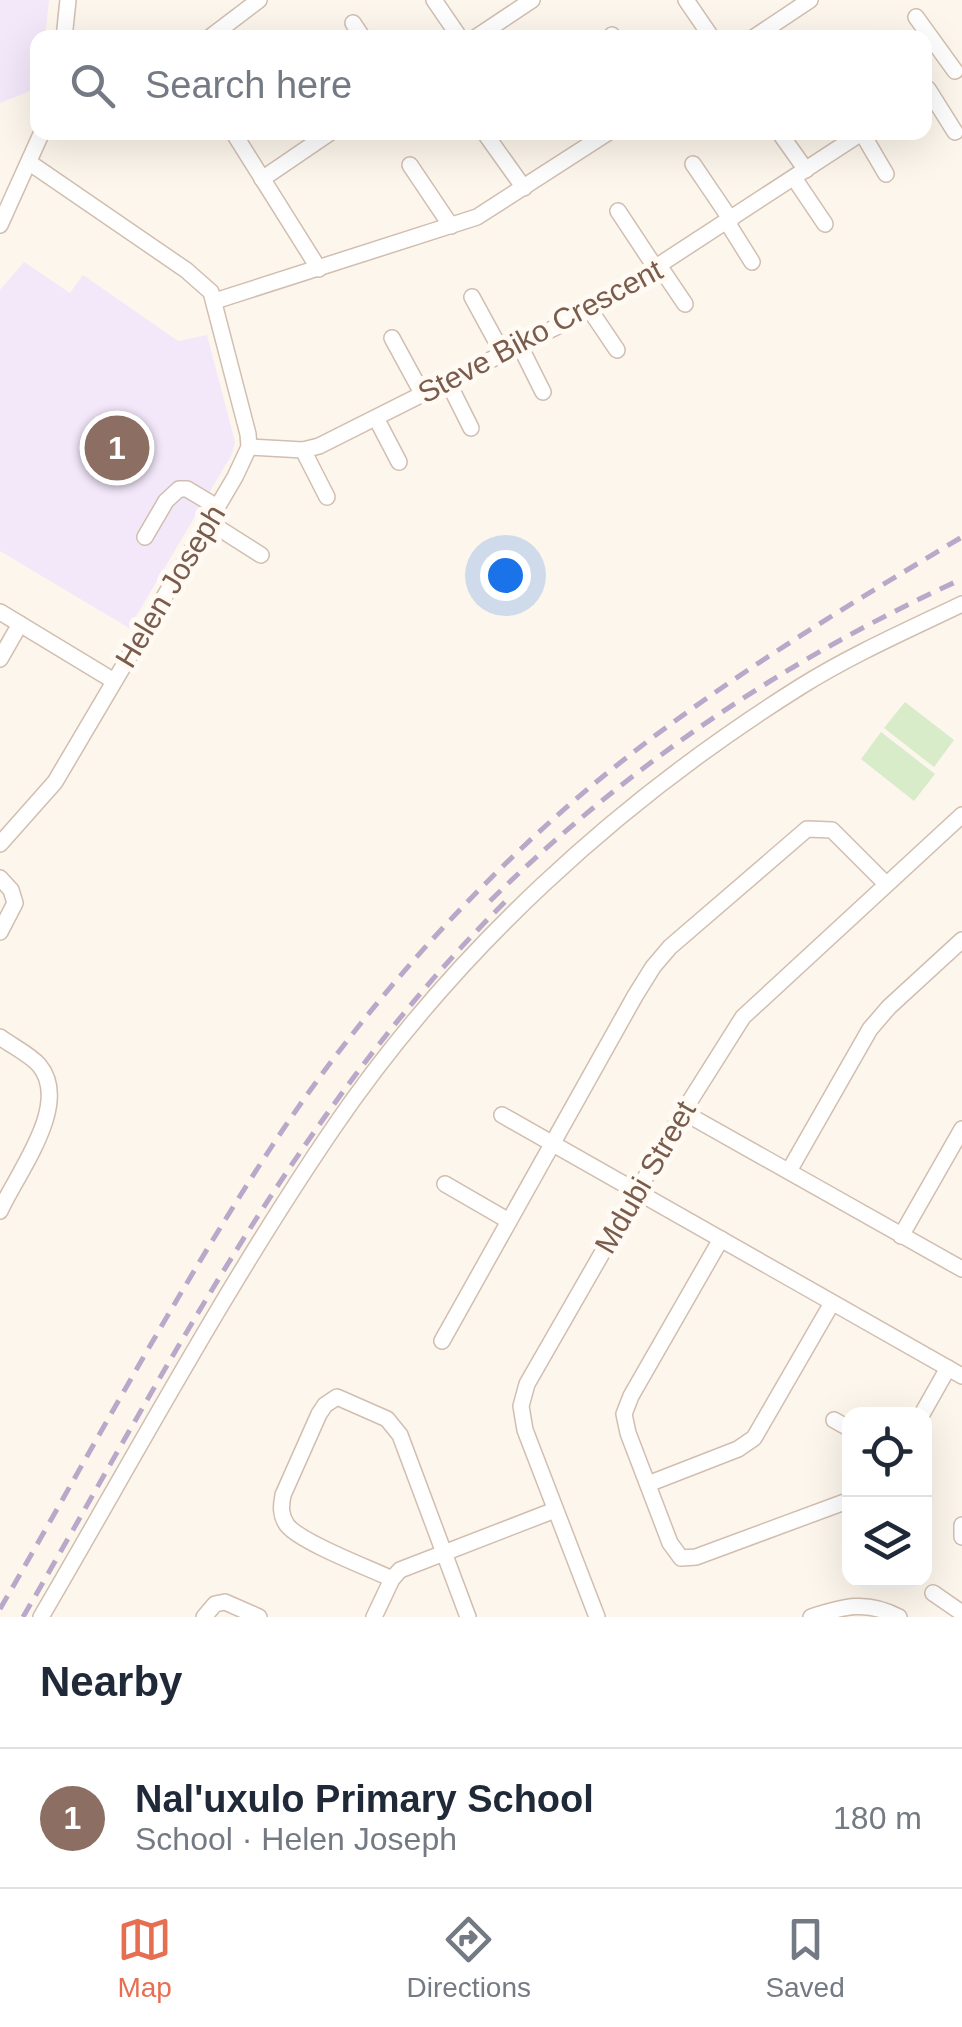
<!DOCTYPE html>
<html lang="en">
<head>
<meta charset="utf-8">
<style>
	:root { --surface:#fff; --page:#f6f6f7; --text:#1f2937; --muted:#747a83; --line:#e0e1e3; --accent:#e76f51 }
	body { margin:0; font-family:Arial,sans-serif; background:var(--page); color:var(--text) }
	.controls { position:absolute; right:30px; bottom:30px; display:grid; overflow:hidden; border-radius:20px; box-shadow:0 10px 40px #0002 }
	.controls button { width:90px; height:90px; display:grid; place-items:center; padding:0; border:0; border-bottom:2px solid var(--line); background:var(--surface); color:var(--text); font:50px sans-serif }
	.you { position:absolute; left:505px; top:575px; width:35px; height:35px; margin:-25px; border:8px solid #fff; border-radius:50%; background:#1a73e8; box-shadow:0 0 0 15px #1a73e833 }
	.badge { display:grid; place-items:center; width:65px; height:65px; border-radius:50%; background:var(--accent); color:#fff; font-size:32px; font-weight:700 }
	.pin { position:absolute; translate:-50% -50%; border:5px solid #fff; box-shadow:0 2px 10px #0006 }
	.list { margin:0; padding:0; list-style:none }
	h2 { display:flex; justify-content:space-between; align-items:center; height:130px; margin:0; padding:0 40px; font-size:42px }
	h2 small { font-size:32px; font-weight:400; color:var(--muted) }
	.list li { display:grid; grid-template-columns:65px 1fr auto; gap:30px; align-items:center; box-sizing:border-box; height:140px; padding:0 40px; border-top:2px solid var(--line) }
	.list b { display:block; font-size:38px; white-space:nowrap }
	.list p { margin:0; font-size:32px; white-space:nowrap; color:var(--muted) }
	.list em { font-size:32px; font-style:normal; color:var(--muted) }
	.icon { flex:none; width:55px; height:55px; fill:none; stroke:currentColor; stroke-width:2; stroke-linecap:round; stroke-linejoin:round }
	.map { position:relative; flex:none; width:962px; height:1617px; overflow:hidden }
	.search { position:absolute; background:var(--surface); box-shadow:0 10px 40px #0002; left:30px; right:30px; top:30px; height:110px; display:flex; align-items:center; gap:25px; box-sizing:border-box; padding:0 35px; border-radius:20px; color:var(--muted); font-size:38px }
	.sheet { height:270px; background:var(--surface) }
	nav { display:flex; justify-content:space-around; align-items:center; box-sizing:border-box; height:140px; border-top:2px solid var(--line); background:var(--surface); font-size:28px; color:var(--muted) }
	nav a { display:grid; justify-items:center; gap:5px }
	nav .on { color:var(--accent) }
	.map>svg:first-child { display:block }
	.education { fill:#f3e8fa }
	.green { fill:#d8ecc9 }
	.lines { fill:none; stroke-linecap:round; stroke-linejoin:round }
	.minor-casing { stroke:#d1beb0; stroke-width:18 }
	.minor { stroke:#fff; stroke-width:15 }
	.rail { stroke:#b9a8c9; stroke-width:5; stroke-dasharray:15 10; stroke-linecap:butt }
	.labels { text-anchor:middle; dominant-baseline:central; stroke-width:10; stroke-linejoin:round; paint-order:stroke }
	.street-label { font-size:30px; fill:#7a5c4d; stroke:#fffaf3 }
</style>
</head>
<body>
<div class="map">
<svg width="962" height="1617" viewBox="0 0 962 1617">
	<rect width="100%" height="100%" fill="#fdf6ec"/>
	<!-- education -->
	<g class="education">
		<path d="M0,0H49L45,37L38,38L35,89L0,103Z"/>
		<path d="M24,262L70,293L83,275L178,341L207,335L235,442L232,454L129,628L0,551V290Z"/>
	</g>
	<!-- green -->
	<g class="green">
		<path d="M905,702L954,740L934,767L884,728Z"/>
		<path d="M881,732L935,774L914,801L861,759Z"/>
	</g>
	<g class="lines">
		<!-- minor casing -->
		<g class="minor-casing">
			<g id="minor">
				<path d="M434,0L460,38"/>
				<path d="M686,0L712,38"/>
				<path d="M916,17L955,71"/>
				<path d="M353,23L363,38"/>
				<path d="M612,35L614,38"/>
				<path d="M64,38L68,0"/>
				<path d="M209,38L259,0"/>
				<path d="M475,38L532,0"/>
				<path d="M753,38L810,0"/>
				<path d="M928,89L955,132"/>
				<path d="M233,132L319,269"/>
				<path d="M484,132L524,188"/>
				<path d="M779,132L806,170"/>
				<path d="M862,133L886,174"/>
				<path d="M693,164L731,220"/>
				<path d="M410,165L451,226"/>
				<path d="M794,178L825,224"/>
				<path d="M262,179L331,132"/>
				<path d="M618,211L657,270"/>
				<path d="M727,222L752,262"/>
				<path d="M0,225L42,132"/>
				<path d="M660,267L685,304"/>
				<path d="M472,297L503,354"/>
				<path d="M215,301L477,217L609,132"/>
				<path d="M590,310L617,350"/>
				<path d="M392,338L423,395"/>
				<path d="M520,346L543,392"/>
				<path d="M448,382L471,428"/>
				<path d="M376,418L399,462"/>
				<path d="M249,447L303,450L319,446L590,310L863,132"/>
				<path d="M303,450L327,497"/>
				<path d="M209,522L261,555"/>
				<path d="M145,537L166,501L179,489H187L217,507"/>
				<path d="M0,612L114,681"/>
				<path d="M0,659L20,624"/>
				<path d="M0,844L55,782L235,477L249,447L248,434L211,292L186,270L30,163"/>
				<path d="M0,878L11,890L15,903L0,932"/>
				<path d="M0,1037C12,1046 29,1054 39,1065C72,1104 17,1173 0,1211"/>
				<path d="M683,1112L962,1269"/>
				<path d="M502,1115L962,1376"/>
				<path d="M789,1171L870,1029L889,1007L962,940"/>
				<path d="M445,1184L509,1221"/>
				<path d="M901,1236L962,1129"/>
				<path d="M721,1239L631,1396L624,1414L628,1433L670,1543L681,1558L696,1557L850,1500"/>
				<path d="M442,1341L635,996L653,967L670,947L807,829L832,830L885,883"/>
				<path d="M922,1414L948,1368"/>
				<path d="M834,1420L850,1429"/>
				<path d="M648,1484L738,1449L754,1438L832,1303"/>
				<path d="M962,1525V1537"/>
				<path d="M392,1579C369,1568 300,1542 287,1525C280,1515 281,1506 283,1495L319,1414L325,1405L337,1397L387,1419L400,1435L468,1617"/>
				<path d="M933,1593L962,1613"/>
				<path d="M41,1617C136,1454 226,1286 332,1130C453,952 618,801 800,687C851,655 908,630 962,604"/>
				<path d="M204,1617L215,1604L225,1602L259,1617"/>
				<path d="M374,1617L392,1579L400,1570L555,1510"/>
				<path d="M597,1617L525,1430L521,1406L527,1384L683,1112L743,1017L962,815"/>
				<path d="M811,1617C844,1606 867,1600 899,1617"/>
			</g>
		</g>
		<!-- minor -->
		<use href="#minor" class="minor"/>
		<!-- rail -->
		<g class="rail">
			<path d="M490,901C628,765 786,659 962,579"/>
			<path d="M0,1609C89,1455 174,1296 272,1146C354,1021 456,904 569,805C690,700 825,619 962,537"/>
			<path d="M23,1617C169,1366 301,1102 510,897"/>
		</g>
	</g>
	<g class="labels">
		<!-- street labels -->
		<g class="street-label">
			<text transform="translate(540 331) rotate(-28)">Steve Biko Crescent</text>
			<text transform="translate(170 586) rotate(-59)">Helen Joseph</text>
			<text transform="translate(645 1177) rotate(-60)">Mdubi Street</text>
		</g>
	</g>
</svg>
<div class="controls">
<button><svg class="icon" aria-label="locate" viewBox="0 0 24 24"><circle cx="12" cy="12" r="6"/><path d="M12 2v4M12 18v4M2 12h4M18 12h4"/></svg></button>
<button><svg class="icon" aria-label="layers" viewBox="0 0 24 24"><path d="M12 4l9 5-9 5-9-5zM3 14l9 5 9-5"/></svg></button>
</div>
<div class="you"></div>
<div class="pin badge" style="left:117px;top:448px;background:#8d6e63">1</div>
<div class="search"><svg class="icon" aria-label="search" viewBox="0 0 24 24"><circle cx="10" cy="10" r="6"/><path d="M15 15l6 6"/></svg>Search here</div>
</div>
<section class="sheet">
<h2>Nearby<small></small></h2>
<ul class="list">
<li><span class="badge" style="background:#8d6e63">1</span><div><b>Nal'uxulo Primary School</b><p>School · Helen Joseph</p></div><em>180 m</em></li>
</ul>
</section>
<nav>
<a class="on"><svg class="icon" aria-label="map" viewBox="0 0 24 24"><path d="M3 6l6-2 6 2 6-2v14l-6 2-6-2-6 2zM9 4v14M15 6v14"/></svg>Map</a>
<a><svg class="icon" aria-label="directions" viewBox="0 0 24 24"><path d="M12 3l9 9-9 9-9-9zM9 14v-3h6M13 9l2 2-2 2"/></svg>Directions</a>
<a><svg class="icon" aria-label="saved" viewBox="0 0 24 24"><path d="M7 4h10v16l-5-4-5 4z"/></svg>Saved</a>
</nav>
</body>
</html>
